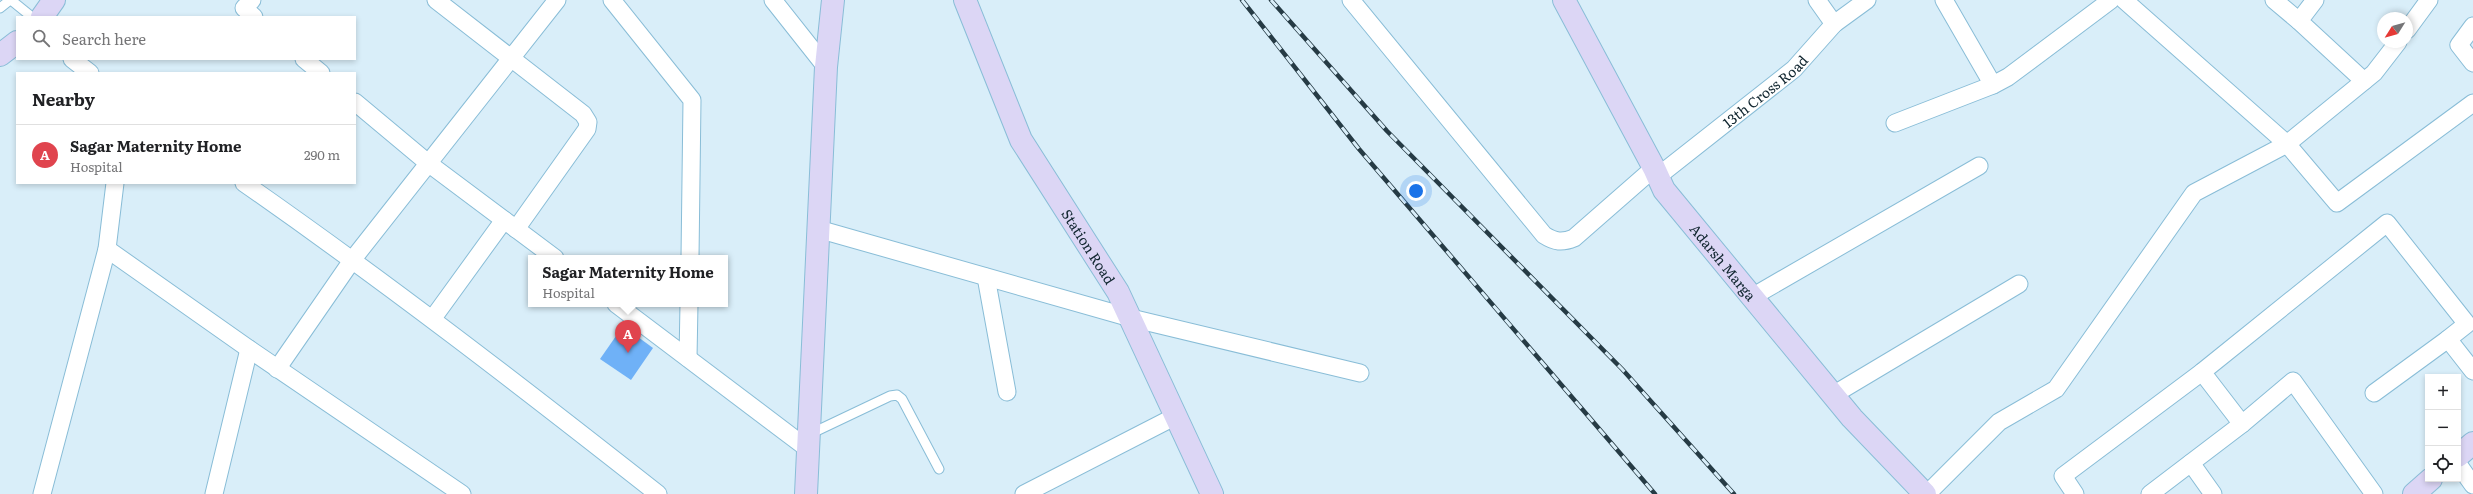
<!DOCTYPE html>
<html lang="en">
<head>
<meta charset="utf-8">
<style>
	:root { --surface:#fff; --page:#f6f6f6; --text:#202124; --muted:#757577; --line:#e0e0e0; --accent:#8d4a1c }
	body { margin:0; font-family:Literata,serif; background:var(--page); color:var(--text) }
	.controls { position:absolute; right:12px; bottom:12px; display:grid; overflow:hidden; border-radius:0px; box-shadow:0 2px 6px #0003 }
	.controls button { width:36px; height:36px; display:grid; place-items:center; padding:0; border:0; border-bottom:1px solid var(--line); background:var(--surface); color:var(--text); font:20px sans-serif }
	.compass { position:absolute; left:2377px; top:12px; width:36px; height:36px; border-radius:50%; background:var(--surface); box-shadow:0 2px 6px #0003; rotate:233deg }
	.you { position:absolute; left:1416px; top:191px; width:14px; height:14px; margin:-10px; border:3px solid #fff; border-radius:50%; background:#1a73e8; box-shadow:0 0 0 6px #1a73e833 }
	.badge { display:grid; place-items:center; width:26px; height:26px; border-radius:50%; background:var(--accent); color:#fff; font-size:13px; font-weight:700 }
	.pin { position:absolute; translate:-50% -33px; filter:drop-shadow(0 1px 2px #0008) }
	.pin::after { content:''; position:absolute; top:21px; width:14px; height:12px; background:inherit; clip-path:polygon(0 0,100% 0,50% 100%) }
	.popup { position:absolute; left:528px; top:255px; width:200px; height:52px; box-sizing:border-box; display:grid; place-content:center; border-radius:0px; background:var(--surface); filter:drop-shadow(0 1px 3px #0005); font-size:13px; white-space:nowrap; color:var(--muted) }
	.popup b { font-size:15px; color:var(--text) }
	.popup::after { content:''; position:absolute; left:50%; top:100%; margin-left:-8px; border:8px solid transparent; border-top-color:var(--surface) }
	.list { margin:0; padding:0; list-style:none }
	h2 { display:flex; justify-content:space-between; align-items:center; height:52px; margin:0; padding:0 16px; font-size:17px }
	h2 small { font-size:13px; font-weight:400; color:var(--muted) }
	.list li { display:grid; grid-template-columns:26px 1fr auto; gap:12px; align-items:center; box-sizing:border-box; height:60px; padding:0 16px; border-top:1px solid var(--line) }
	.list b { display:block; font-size:15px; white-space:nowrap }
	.list p { margin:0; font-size:13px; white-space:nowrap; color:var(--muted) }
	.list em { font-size:13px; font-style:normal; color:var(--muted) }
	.icon { flex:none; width:22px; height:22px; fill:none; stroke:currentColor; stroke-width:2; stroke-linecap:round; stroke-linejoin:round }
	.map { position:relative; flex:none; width:2473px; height:494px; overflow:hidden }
	.search { position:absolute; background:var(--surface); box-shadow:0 2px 6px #0003; left:16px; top:16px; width:340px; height:44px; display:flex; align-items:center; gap:10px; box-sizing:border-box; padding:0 14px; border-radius:0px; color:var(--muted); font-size:15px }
	.panel { position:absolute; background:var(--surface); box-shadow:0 2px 6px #0003; left:16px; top:72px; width:340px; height:112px; border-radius:0px }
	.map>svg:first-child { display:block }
	.building { fill:#6fb1f7 }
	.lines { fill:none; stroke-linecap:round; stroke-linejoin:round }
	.lane-casing { stroke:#89bdd7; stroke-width:11 }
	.street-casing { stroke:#89bdd7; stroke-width:19 }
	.secondary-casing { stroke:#89bdd7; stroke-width:24 }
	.lane { stroke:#fff; stroke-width:9 }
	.street { stroke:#fff; stroke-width:17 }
	.secondary { stroke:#dcd6f5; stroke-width:22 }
	.rail-casing { stroke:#263b45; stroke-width:4.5 }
	.rail { stroke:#d9eef9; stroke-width:3; stroke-dasharray:9; stroke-linecap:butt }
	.labels { text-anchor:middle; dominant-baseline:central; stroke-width:4; stroke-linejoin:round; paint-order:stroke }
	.street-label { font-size:14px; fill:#10252f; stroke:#d9eef9 }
</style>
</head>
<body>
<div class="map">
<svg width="2473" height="494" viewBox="0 0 2473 494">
	<rect width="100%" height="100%" fill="#d9eef9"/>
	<!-- building -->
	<path class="building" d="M623,326L653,348L631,380L600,359Z"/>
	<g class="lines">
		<!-- lane casing -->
		<g class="lane-casing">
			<g id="lane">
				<path d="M11,0L32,17"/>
				<path d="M0,8L10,0"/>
				<path d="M810,434L890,396L897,395L902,399L939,469"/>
			</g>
		</g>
		<!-- street casing -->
		<g class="street-casing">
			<g id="street">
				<path d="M252,0L244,8L254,17"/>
				<path d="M436,0L583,114L588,122L587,129L516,229"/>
				<path d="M612,0L692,100L690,258"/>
				<path d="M773,0L826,67"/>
				<path d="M1351,0L1544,235C1555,242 1562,243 1574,238L1654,168"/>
				<path d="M1817,0L1834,24"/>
				<path d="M1944,0L1993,85"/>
				<path d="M2124,0L2287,144L2337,203L2473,103"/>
				<path d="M2274,0L2299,21"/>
				<path d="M2315,0L2299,21L2364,81"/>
				<path d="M2473,26L2459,45L2473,63"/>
				<path d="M2407,30L2429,0"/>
				<path d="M72,59L90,73"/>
				<path d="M304,59L321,73"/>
				<path d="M355,102L428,163L555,258"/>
				<path d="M1895,123L1993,85L2008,77L2111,0"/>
				<path id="s1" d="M1657,177L1794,69L1834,24L1867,0"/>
				<path d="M244,183C386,282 522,387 658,494"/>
				<path d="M818,229L1131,318L1360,373"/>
				<path d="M107,249L249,349L462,494"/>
				<path d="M986,277L1007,392"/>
				<path d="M1752,297L1979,166"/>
				<path d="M616,304L808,449"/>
				<path d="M433,318L504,220"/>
				<path d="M688,358L689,304"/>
				<path d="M277,369L353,259L557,0"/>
				<path d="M2374,393L2448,339L2473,371"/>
				<path d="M1833,395L2019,284"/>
				<path d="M2242,424L2202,372L2387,223L2467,324L2448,339"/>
				<path d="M2191,463L2213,494"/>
				<path d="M2458,464L2473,485"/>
				<path d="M42,494L107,249L115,183"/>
				<path d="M214,494L249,349"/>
				<path d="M1024,494L1176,416"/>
				<path d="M1927,494L1999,422L2056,389L2194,193L2287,144L2374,73L2398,42"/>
				<path d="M2075,494L2063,476L2202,372"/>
				<path d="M2150,494L2242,424L2293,381L2374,494"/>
			</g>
		</g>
		<!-- secondary casing -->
		<g class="secondary-casing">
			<g id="secondary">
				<path id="s2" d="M965,0L1021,140L1118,292L1212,494"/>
				<path id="s3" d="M1564,0L1654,168L1664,190L1852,418L1925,494"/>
				<path d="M42,17L54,0"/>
				<path d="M0,55L17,42"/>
				<path d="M2458,456L2473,443"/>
				<path d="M806,494L826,67L833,0"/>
				<path d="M2414,494L2431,479"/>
			</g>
		</g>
		<!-- lane -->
		<use href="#lane" class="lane"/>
		<!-- street -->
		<use href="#street" class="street"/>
		<!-- secondary -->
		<use href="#secondary" class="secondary"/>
		<!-- rail casing -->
		<g class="rail-casing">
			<g id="rail">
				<path d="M1242,0L1359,149L1655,494"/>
				<path d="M1271,0L1387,131L1622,369L1734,494"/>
			</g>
		</g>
		<!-- rail -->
		<use href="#rail" class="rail"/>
	</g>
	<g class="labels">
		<!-- street labels -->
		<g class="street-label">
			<text stroke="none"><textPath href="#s1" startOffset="138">13th Cross Road</textPath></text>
			<text stroke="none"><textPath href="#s2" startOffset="277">Station Road</textPath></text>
			<text stroke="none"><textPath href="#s3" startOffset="308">Adarsh Marga</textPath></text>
		</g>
	</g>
</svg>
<div class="controls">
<button>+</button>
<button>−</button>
<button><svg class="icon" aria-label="locate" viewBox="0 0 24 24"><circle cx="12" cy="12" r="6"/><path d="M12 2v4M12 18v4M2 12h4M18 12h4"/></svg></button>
</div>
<svg class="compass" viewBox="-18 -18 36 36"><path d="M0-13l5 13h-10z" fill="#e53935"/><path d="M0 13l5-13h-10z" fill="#757577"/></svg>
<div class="you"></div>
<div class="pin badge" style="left:628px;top:353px;background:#e0444e">A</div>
<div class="popup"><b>Sagar Maternity Home</b>Hospital</div>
<div class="search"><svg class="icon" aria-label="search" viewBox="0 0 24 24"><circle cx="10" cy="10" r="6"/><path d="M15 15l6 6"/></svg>Search here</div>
<section class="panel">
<h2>Nearby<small></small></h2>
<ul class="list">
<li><span class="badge" style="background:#e0444e">A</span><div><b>Sagar Maternity Home</b><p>Hospital</p></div><em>290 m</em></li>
</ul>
</section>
</div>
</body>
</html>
